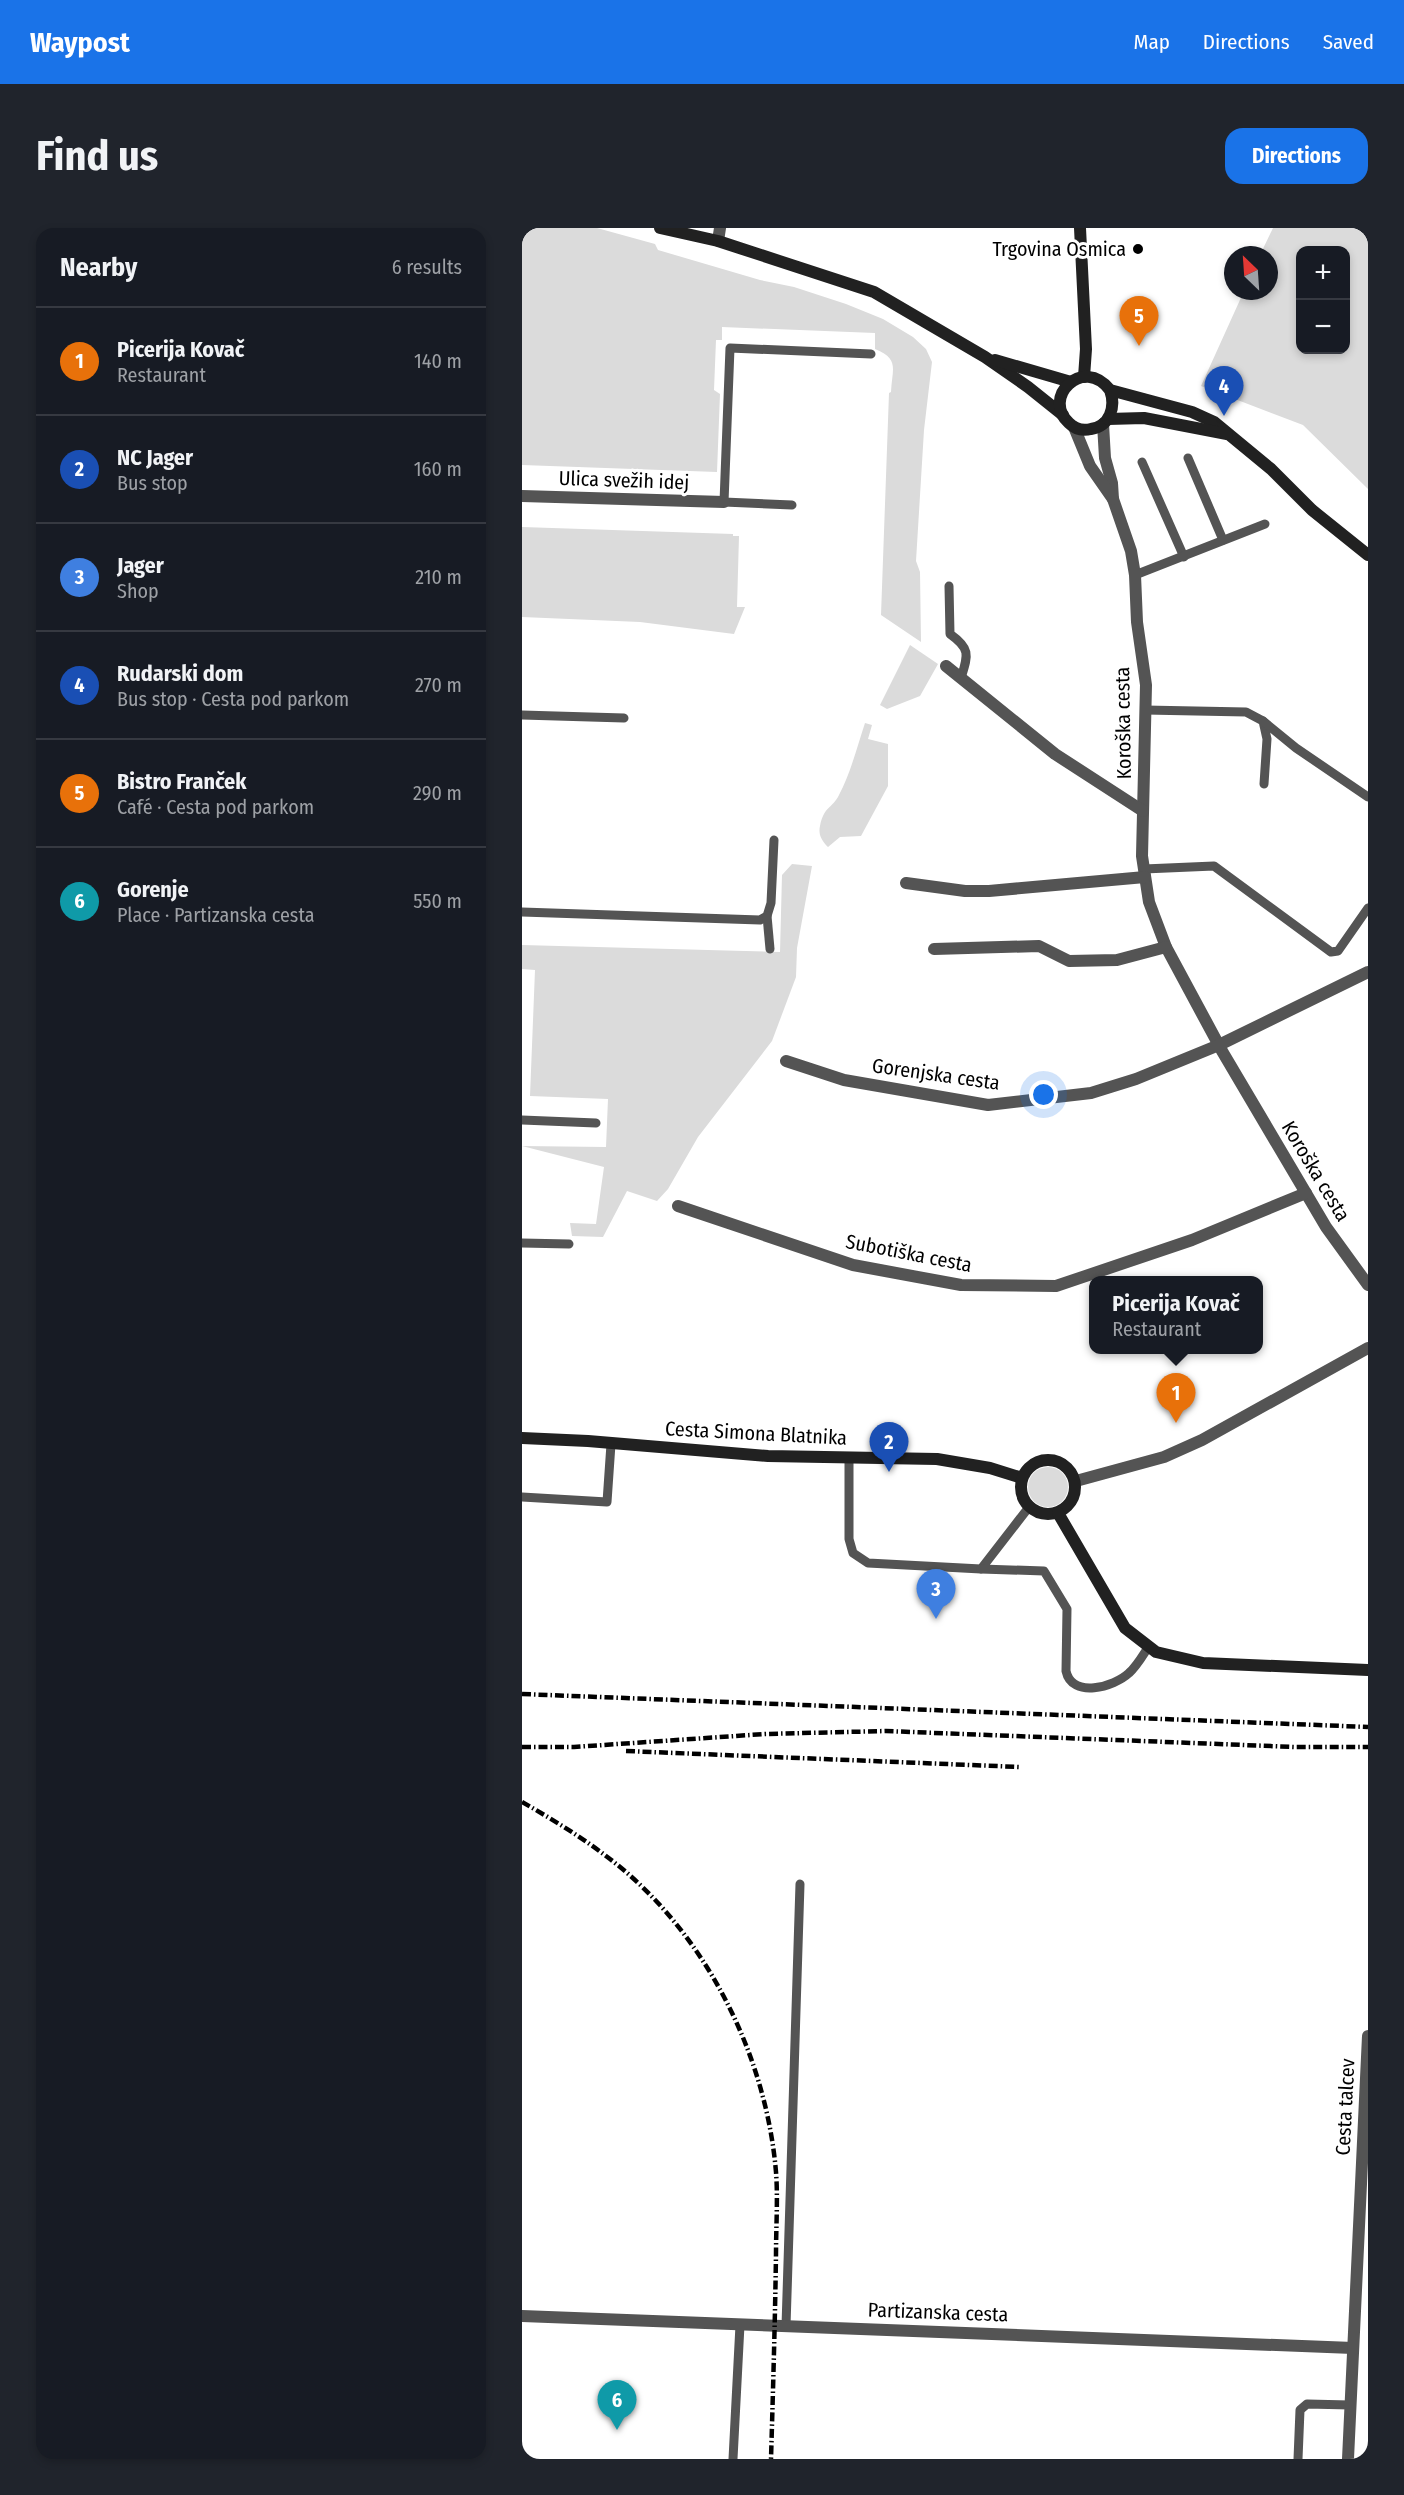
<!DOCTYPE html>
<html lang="en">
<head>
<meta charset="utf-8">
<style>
	:root { --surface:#171b24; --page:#20242c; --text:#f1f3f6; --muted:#9ea1a6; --line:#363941; --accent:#1a73e8 }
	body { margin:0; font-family:"Fira Sans Condensed",sans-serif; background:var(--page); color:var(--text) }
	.controls { position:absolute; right:18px; top:18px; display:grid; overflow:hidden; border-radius:12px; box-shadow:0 3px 9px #0003 }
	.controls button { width:54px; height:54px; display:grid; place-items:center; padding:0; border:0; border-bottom:2px solid var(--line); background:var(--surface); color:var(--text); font:30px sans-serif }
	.compass { position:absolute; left:702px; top:18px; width:54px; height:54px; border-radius:50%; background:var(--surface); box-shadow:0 3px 9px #0003; rotate:335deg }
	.you { position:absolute; left:522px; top:867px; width:21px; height:21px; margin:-15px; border:4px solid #fff; border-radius:50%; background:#1a73e8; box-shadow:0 0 0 9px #1a73e833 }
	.badge { display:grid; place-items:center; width:39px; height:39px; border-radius:50%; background:var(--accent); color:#fff; font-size:20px; font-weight:700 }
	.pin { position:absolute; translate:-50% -50px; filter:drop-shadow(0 2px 3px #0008) }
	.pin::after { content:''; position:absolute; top:32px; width:21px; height:18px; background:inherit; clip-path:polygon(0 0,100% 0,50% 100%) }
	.popup { position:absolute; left:567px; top:1048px; width:174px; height:78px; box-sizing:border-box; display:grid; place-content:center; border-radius:12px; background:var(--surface); filter:drop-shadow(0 2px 4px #0005); font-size:20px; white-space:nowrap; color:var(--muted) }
	.popup b { font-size:22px; color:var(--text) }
	.popup::after { content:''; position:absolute; left:50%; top:100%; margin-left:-12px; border:12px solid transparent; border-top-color:var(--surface) }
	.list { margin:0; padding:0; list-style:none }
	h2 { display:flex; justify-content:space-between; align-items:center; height:78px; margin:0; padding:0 24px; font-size:26px }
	h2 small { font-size:20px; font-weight:400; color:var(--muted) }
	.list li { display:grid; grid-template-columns:39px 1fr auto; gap:18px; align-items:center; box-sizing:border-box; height:108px; padding:0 24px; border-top:2px solid var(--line) }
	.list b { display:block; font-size:22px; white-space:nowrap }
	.list p { margin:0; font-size:20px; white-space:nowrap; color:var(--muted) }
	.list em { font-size:20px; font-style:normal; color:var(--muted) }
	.map { position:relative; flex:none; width:846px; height:2231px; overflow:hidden; border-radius:18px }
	header { display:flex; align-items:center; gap:36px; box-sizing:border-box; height:84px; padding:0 30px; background:var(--accent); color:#fff }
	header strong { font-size:28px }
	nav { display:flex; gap:33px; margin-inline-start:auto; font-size:21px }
	.intro { display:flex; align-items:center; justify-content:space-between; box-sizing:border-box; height:144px; padding:0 36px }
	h1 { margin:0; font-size:42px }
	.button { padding:15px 27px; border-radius:18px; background:var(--accent); color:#fff; font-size:21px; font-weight:700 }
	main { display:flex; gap:36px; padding:0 36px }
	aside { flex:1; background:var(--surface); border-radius:18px; box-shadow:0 3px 9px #0003 }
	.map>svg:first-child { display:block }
	.green { fill:#dbdbdb; fill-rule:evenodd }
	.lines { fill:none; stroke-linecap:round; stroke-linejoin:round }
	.lane { stroke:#545454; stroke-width:9 }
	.street { stroke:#545454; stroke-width:12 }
	.secondary { stroke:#212121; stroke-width:12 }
	.rail { stroke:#000; stroke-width:4.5; stroke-dasharray:9 3 1.5 3; stroke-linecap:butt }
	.poi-dot { fill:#000; stroke:#fff; stroke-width:2 }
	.labels { text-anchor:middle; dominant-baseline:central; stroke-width:6; stroke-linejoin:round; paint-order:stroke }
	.poi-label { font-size:20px; fill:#000; stroke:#fff; text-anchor:end }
	.street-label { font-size:20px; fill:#000; stroke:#fff }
</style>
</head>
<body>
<header>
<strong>Waypost</strong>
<nav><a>Map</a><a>Directions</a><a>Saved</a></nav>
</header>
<div class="intro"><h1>Find us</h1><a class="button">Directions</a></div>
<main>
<aside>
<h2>Nearby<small>6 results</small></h2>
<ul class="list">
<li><span class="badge" style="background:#e8710a">1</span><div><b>Picerija Kovač</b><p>Restaurant</p></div><em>140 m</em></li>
<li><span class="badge" style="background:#1a4fb4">2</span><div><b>NC Jager</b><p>Bus stop</p></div><em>160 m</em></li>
<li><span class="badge" style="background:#3f7fe0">3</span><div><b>Jager</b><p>Shop</p></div><em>210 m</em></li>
<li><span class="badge" style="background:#1a4fb4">4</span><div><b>Rudarski dom</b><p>Bus stop · Cesta pod parkom</p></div><em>270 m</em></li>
<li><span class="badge" style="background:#e8710a">5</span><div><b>Bistro Franček</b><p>Café · Cesta pod parkom</p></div><em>290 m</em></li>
<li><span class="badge" style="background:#0f9aa8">6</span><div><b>Gorenje</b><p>Place · Partizanska cesta</p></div><em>550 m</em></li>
</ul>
</aside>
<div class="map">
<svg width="846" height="2231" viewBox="0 0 846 2231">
	<rect width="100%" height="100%" fill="#fff"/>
	<!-- green -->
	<g class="green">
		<path d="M0,0H75L133,16L136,22L238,52L272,59L324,76L361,91L391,109L404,121L410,134L402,202L394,333L398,344L399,414L359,387L367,165L369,164C370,141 378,131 353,121V105L200,99V112H194L192,162L198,166L195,244L0,237Z"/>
		<path d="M751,0H846V261L781,197L679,158L722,63H747V27H738ZM778,22H824V122H778Z"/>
		<path d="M0,299L211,306V308H217L215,379H223L212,406L118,394L0,389Z"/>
		<path d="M388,417L416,436L398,468L365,481L358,477Z"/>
		<path d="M343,495L350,497L346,511L366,516V558L339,608L318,609L306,619C300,613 296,607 298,598C302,578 310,581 317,567C329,544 335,519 343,495Z"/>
		<path d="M270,636L290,638L275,720L274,749L250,813L176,909L146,961L135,973L105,963L81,1009L50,1008L48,995L74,996L82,939L0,918L84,919L86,871L8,868L13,742L0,741V717L258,724L260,647Z"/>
		<circle cx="526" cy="1259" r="20"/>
	</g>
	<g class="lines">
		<!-- lane -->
		<g class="lane">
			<path d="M666,230L701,312"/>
			<path d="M620,234L662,329"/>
			<path d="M270,277L202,274L208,120L349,126"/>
			<path d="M613,347L743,296"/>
			<path d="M427,358L428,406C449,421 446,427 439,450"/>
			<path d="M623,482L724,484L741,493L745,511L742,556"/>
			<path d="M0,487L102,490"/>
			<path d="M741,493L774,520L846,569"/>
			<path d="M622,641L692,638L809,724L816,723L846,680"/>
			<path d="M0,684L238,692L245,688L249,675L252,612"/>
			<path d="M245,688L248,721"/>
			<path d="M0,892L74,895"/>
			<path d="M0,1015L47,1016"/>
			<path d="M327,1229V1311L331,1325L346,1335L459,1341L507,1279"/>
			<path d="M0,1269L85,1274L89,1216"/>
			<path d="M459,1341L522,1343L545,1381L544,1443C550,1471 592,1459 607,1445C615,1438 621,1427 627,1418"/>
			<path d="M264,2098L278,1656"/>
			<path d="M211,2231L218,2097"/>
			<path d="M776,2231L778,2182L785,2176L828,2177"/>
		</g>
		<!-- street -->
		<g class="street">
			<path d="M196,13L198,0"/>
			<path d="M581,196L583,230L590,255L591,271L609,323L613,347L615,394L624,457L620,628L627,674L644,719L700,823L804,999L846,1057"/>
			<path d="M552,199L568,238L591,271"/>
			<path d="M0,268L202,274"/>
			<path d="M424,438L533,526L621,583"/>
			<path d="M384,655L443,663H467L623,649"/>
			<path d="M412,721L517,718L547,733L595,732L644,719"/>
			<path d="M264,833L322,852L466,877L569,865L614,851L697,817L846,744"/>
			<path d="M156,978L331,1037L439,1057L534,1058L670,1012L784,965"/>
			<path d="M554,1253L642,1229L680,1212L846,1120"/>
			<path d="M0,2088L831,2120"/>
			<path d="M826,2231L846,1808"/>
		</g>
		<!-- secondary -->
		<g class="secondary">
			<path d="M138,0L196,13L352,64L463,129L506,159L541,187"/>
			<path d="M558,0L564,121L562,149"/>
			<path d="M473,132L549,154"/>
			<path d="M588,162C594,179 588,198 569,201C561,203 553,201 547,195C519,170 561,127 588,162L670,184L692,194L749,241L790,282L846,327"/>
			<path d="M586,191L622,190L705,206"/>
			<path d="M0,1210L66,1213L246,1228L415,1231L468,1240L500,1250"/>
			<circle cx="526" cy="1259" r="27"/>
			<path d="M536,1285L603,1400L634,1424L681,1435L846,1442"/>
		</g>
		<!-- rail -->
		<g class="rail">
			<path d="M0,1466L846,1499"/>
			<path d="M0,1519H52L243,1506L364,1503L773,1519H846"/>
			<path d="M104,1523L498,1539"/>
			<path d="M0,1574C30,1591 61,1610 88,1631C183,1704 244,1826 254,1944C256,1971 254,1999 254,2026C253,2095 251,2163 249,2231"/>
		</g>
	</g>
	<!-- markers -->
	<circle class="poi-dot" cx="616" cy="21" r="6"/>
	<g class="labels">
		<!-- poi labels -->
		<g class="poi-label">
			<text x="604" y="21">Trgovina Osmica</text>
		</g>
		<!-- street labels -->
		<g class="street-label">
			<text transform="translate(102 252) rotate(2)">Ulica svežih idej</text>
			<text transform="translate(601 495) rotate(-91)">Koroška cesta</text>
			<text transform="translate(414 846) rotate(8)">Gorenjska cesta</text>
			<text transform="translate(794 943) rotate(59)">Koroška cesta</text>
			<text transform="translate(387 1025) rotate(11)">Subotiška cesta</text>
			<text transform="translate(234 1205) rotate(3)">Cesta Simona Blatnika</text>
			<text transform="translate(823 1879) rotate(-87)">Cesta talcev</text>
			<text transform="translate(416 2084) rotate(2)">Partizanska cesta</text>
		</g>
	</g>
</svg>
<div class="controls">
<button>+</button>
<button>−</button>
</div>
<svg class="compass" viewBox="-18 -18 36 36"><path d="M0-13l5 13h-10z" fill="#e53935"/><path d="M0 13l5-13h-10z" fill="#9ea1a6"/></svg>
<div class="you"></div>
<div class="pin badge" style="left:654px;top:1195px;background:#e8710a">1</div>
<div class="popup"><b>Picerija Kovač</b>Restaurant</div>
<div class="pin badge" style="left:367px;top:1244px;background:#1a4fb4">2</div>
<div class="pin badge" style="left:414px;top:1391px;background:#3f7fe0">3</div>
<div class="pin badge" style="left:702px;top:188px;background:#1a4fb4">4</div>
<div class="pin badge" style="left:617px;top:118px;background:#e8710a">5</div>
<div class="pin badge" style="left:95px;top:2202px;background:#0f9aa8">6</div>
</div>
</main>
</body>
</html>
